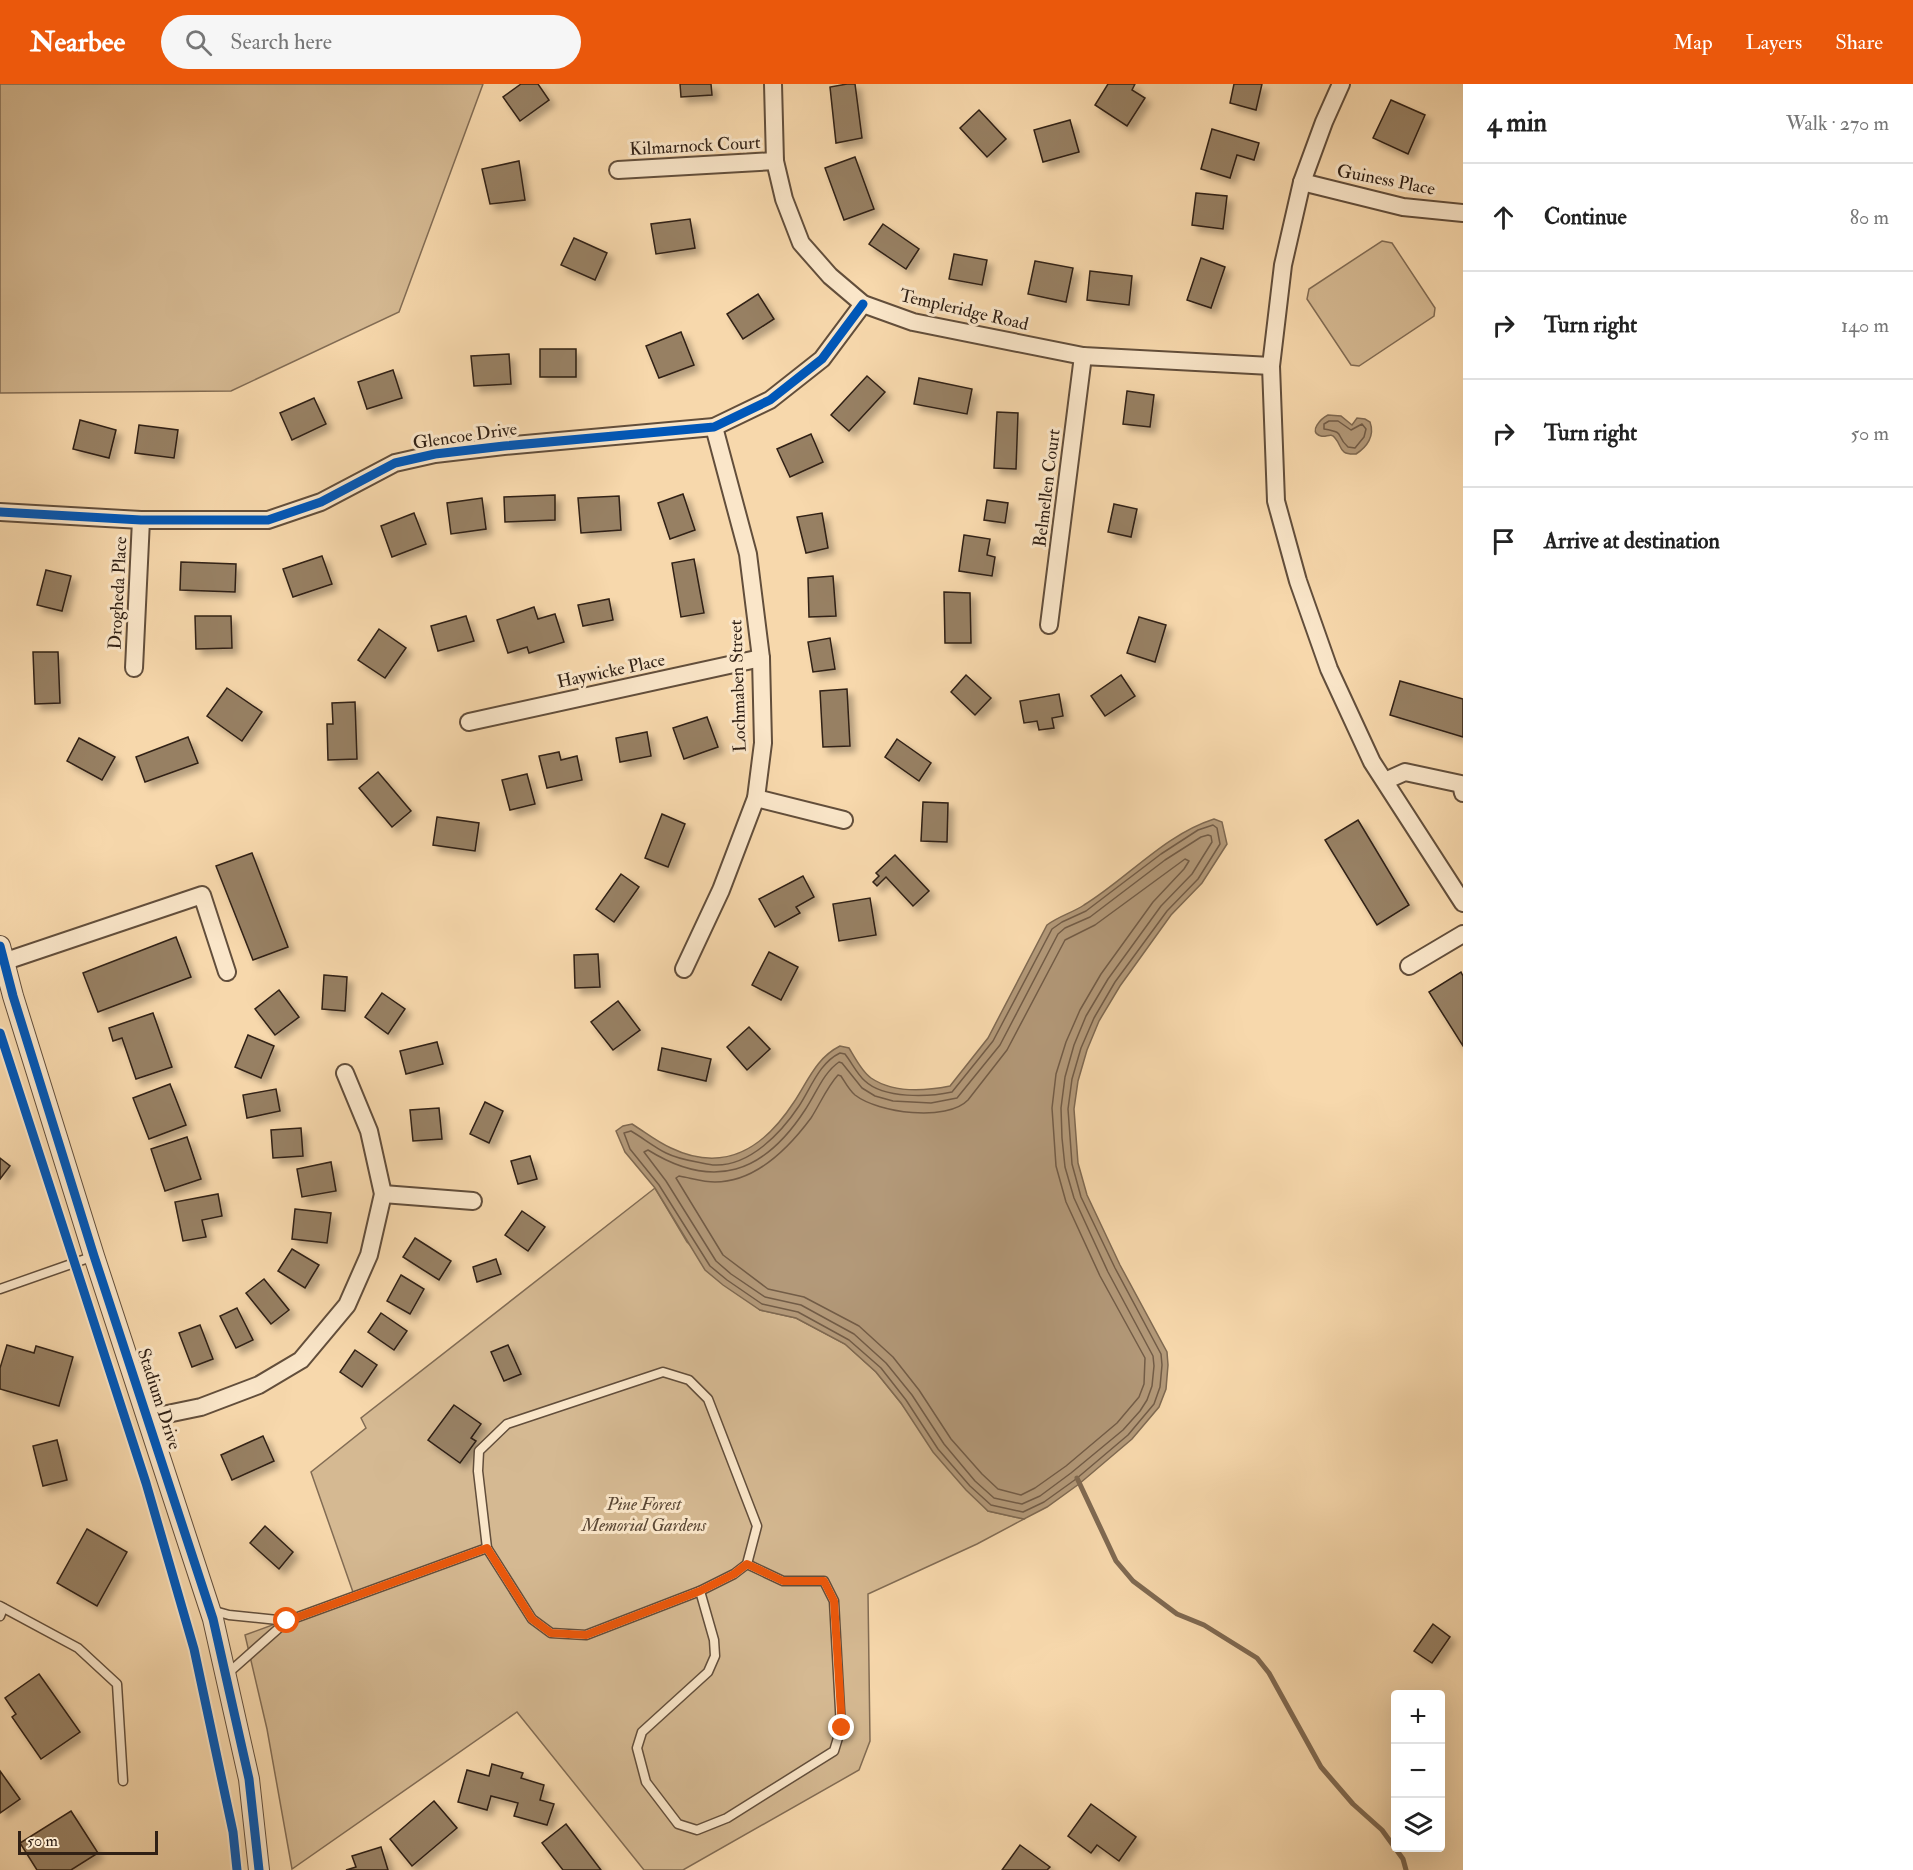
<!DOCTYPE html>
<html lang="en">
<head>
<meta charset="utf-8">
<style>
	:root { --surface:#fff; --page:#f6f6f6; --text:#222; --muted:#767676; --line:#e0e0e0; --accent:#ea580c }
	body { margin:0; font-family:"IM FELL Double Pica",serif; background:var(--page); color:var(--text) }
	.controls { position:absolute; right:18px; bottom:18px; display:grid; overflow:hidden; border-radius:6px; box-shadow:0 6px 24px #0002 }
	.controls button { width:54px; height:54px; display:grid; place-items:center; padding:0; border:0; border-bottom:2px solid var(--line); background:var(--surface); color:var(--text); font:30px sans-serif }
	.scale { position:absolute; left:18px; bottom:15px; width:140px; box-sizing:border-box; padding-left:6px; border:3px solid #302015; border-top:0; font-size:16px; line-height:21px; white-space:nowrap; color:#302015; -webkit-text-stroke:4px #fae6c9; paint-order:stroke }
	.stop { position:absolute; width:18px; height:18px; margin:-14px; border:4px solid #ea580c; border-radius:50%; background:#fff }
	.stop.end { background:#ea580c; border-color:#fff; box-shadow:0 2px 6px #0008 }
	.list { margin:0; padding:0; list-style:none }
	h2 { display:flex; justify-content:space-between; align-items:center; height:78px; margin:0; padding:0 24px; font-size:26px }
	h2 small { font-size:20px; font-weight:400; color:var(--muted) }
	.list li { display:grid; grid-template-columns:39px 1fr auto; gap:18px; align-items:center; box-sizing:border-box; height:108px; padding:0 24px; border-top:2px solid var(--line) }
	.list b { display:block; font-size:22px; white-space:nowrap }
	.list em { font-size:20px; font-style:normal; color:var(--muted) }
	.icon { flex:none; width:33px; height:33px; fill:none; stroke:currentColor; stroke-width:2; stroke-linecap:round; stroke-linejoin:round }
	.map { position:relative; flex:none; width:1463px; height:1786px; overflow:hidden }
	header { display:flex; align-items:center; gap:36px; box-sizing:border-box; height:84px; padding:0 30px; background:var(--accent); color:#fff }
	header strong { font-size:28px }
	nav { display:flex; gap:33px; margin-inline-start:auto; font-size:21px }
	.search { width:420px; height:54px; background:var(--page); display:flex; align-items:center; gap:15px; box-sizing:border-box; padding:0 21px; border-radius:33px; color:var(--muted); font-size:22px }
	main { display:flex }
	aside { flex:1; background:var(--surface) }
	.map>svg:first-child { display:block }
	.green { fill:#d5b992; stroke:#826c54; stroke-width:1.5 }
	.water { fill:#b39979; stroke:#7f6951; stroke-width:1.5 }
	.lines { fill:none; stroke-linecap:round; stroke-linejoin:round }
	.shore { stroke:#725c47; stroke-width:1.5 }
	.stream { stroke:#7f6951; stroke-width:5 }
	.building { fill:#978064; stroke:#302015; stroke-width:1.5; filter:url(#shadow) }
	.service-casing { stroke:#624e3b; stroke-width:11 }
	.minor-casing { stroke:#624e3b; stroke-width:20 }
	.tertiary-casing { stroke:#624e3b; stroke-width:22 }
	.service { stroke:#fae6c9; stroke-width:8 }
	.minor { stroke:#fae6c9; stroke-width:16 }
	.tertiary { stroke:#fae6c9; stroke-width:20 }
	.cycleway-casing { stroke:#fae6c9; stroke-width:13 }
	.cycleway { stroke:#0057b8; stroke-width:9 }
	.route { stroke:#ea580c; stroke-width:8 }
	.labels { text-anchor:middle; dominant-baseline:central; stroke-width:6; stroke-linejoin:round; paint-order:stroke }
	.street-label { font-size:18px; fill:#302015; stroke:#fae6c9 }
	.park-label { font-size:18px; font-style:italic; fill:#594634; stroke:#fae6c9 }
</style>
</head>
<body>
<header>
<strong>Nearbee</strong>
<div class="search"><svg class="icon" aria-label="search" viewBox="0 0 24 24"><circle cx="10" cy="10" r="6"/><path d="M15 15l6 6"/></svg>Search here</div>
<nav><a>Map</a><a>Layers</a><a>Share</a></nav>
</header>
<main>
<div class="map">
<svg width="1463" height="1786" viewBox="0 0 1463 1786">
	<defs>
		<filter id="shadow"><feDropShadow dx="5.5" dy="5.5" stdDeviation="3" flood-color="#0004"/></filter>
	</defs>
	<rect width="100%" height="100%" fill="#f7d8ac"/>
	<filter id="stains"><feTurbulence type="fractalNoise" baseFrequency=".00333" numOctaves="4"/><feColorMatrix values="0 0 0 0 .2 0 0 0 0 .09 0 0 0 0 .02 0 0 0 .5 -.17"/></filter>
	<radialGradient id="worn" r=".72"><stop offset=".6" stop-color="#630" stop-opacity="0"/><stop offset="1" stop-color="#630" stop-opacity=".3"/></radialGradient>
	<!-- green -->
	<g class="green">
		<path d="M0,0H483L399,228L231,307L0,309Z"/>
		<path d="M1382,157L1392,159L1435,224L1434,232L1359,282L1351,281L1307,215L1309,205Z"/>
		<path d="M655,1104L687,1158L760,1226L796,1234L845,1260L876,1288L988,1427L1024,1435L977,1460L868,1510L870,1657L859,1686L683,1786H644L517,1628L292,1785L267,1645L245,1551L354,1511L311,1388L366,1344L361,1334Z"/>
	</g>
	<!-- water -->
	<g class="water">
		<path d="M1328,331L1341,332L1352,341L1357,334L1365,335L1370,338C1375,352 1367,363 1356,370C1338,371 1343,363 1335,354C1331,348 1326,354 1321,352C1307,348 1322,334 1328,331Z"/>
		<path d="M1214,735L1222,738L1227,760L1202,799L1171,831L1120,902L1099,937L1087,966L1078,997L1074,1025L1078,1079L1087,1111L1120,1181L1167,1268L1168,1281L1166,1305L1159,1323L1132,1355L1079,1400L1047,1423L1024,1435L988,1427L966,1406L933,1368L901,1319L876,1288L845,1260L796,1234L760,1226L723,1201L705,1186L655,1104L625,1068L616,1047L623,1042L632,1040C645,1048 657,1058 671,1064C725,1090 764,1064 794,1018C808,997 816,974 840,962L849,964C855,974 862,988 871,994C893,1009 925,1007 950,1002L988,954L1047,841C1059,832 1072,829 1084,821C1128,794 1164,751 1214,735Z"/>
	</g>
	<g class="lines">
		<!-- shore -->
		<g class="shore">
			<path d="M1329,337H1338L1351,346L1362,340L1366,345L1364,353L1355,364L1348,363C1334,350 1347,349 1324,345V340Z"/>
			<path d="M1213,741L1217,744L1220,760L1198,795L1167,827L1115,898L1094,934L1081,964L1072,995L1068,1025L1072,1080L1081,1113L1115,1184L1161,1270L1162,1281L1160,1303L1154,1320L1128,1351L1076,1395L1044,1418L1023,1428L991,1421L970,1402L938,1365L906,1316L881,1284L849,1256L798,1228L762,1220L727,1196L710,1182L659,1101L630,1065L624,1049L631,1047C643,1054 654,1063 666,1069C676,1074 686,1076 697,1078C703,1079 709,1081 715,1081C750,1082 781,1049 799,1022C811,1004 819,979 840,969L845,970C852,979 857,990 865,997C884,1015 929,1013 952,1008L993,957L1052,845L1062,838L1086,827L1161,770L1198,746Z"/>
			<path d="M1208,751L1211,752L1212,758L1192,790L1161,822L1108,895L1086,932L1074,961L1065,993L1061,1024L1062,1054L1065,1083L1074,1114L1108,1188L1153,1272L1154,1282L1152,1302L1147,1316L1140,1327L1123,1346L1071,1389L1040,1412L1022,1420L994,1414L975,1397L944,1360L912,1311L886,1279L854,1250L801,1221L765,1213L731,1190L716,1177L666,1097L644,1068L648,1066C714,1107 764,1089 805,1026C816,1010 823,989 839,978L842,979L862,1004L875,1012L893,1017L931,1019L957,1014L1000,961L1058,850L1065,844L1090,833L1165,776L1201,753Z"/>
			<path d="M1185,775L1189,777L1184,785L1153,818L1101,890L1080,926L1066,958L1056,990L1052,1024L1056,1082L1066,1118L1100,1192L1145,1274L1144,1300L1139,1313L1117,1339L1066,1382L1035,1404L1021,1411L998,1405L982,1390L951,1355L919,1306L893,1273L859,1242L804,1213L768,1205L723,1171L676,1094L679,1092C691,1094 703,1098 715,1098C756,1098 788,1065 811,1034C820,1020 827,1003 838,991L841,992C845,998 849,1006 855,1011C878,1029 947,1038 968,1016L1007,966L1065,856L1095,841Z"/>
		</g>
		<!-- stream -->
		<path class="stream" d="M1077,1394L1116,1477L1133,1497L1177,1530L1204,1541L1257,1574L1269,1589L1321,1683L1353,1720L1382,1746L1403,1775L1406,1786"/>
	</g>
	<!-- building -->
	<g class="building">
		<path d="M521,0H538L549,16L520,37L503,13Z"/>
		<path d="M680,0H711L712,11L681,13Z"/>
		<path d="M847,0H855L862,54L836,59L830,3Z"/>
		<path d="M1108,0H1135L1132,6L1145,14L1127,42L1095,21Z"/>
		<path d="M1234,0H1262L1256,26L1230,19Z"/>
		<path d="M1391,16L1425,31L1408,70L1373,54Z"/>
		<path d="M979,26L1006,55L987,73L960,44Z"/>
		<path d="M1070,36L1079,68L1043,78L1034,46Z"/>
		<path d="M1212,45L1259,59L1254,76L1237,71L1230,94L1201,85Z"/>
		<path d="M855,73L874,125L844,136L825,84Z"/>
		<path d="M519,77L525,116L490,120L482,85Z"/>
		<path d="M1196,109L1227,112L1223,145L1192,141Z"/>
		<path d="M690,135L695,164L656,170L651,140Z"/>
		<path d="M883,140L919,165L906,185L869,160Z"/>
		<path d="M574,154L607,169L595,196L561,181Z"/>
		<path d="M954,170L987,176L982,201L949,195Z"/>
		<path d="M1201,174L1225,183L1211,224L1187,216Z"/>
		<path d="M1035,177L1073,184L1066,218L1028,210Z"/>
		<path d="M1090,187L1132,192L1129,221L1087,216Z"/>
		<path d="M758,210L774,235L743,255L727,230Z"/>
		<path d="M681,248L694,281L659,294L646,262Z"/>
		<rect x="540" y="265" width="36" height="28"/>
		<path d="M509,270L511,300L474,302L471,272Z"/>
		<path d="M393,286L402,314L367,325L358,298Z"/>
		<path d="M867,292L885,308L849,347L831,331Z"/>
		<path d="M919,294L972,305L967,330L914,320Z"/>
		<path d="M1127,307L1154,311L1150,343L1123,340Z"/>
		<path d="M314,314L326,340L292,356L280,329Z"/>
		<path d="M997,328L1018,329L1016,385L994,384Z"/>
		<path d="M80,336L116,346L109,374L73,365Z"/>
		<path d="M139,341L178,346L174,374L135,369Z"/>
		<path d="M811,350L823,378L790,393L777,365Z"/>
		<path d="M683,410L695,446L670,455L658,419Z"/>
		<path d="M555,411V436L505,438L504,413Z"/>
		<path d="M619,412L621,446L581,449L578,414Z"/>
		<path d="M482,414L486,445L451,450L447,419Z"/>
		<path d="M987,416L1008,419L1005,439L984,436Z"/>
		<path d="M1114,420L1137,425L1131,453L1108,448Z"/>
		<path d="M414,429L426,460L392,473L381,442Z"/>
		<path d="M822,429L828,464L806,469L797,433Z"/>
		<path d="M964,451L990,455L987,471L995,473L992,492L959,487Z"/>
		<path d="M322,472L332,500L293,513L283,485Z"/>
		<path d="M694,475L704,529L681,533L672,479Z"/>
		<path d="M181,478L236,480L235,508L180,506Z"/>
		<path d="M46,486L71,492L62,527L37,521Z"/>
		<path d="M833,492L836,532L809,533L808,494Z"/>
		<path d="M944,508L970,509L971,559H945Z"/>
		<path d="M609,515L613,536L583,542L578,521Z"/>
		<path d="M534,523L538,535L555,530L564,558L529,569L527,563L508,569L497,536Z"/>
		<path d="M195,532H231L232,564L196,565Z"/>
		<path d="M466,532L474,557L438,567L431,542Z"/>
		<path d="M1139,533L1166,541L1155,578L1127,569Z"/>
		<path d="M379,545L406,564L385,594L358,576Z"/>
		<path d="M830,554L835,585L813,588L808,558Z"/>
		<path d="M33,568H58L60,619L35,620Z"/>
		<path d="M966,591L991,614L975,631L951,608Z"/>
		<path d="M1121,591L1135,612L1105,632L1091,612Z"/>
		<path d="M1400,597L1463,615V653L1390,631Z"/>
		<path d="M227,604L262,628L242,657L207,632Z"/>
		<path d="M847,605L850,662L823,663L820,607Z"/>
		<path d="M1059,610L1063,632L1052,634L1054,644L1039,646L1037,637L1024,639L1020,617Z"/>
		<path d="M355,618L357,675L328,676L327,640H333L332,619Z"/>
		<path d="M707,633L718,663L684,675L673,644Z"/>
		<path d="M647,648L651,672L620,678L616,654Z"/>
		<path d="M188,653L198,679L145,698L136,673Z"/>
		<path d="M79,654L115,673L102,696L67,677Z"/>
		<path d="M897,655L931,679L919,697L885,673Z"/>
		<path d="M559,668L561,676L577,672L582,696L547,704L539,672Z"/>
		<path d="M378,688L411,727L392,743L359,704Z"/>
		<path d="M527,690L535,720L510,726L502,696Z"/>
		<path d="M923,718L948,719L947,758L921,757Z"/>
		<path d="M662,730L685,740L668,783L645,774Z"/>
		<path d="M437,733L479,739L475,767L433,761Z"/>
		<path d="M1358,736L1409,821L1377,841L1325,756Z"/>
		<path d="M252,769L288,863L253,876L216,782Z"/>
		<path d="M895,771L929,807L913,822L886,793L877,802L873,798L879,792L876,789Z"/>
		<path d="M621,790L639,803L614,838L596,825Z"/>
		<path d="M803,792L814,813L796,823L800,829L775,843L759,815Z"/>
		<path d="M870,814L876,851L839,857L833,820Z"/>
		<path d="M176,853L191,893L98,928L83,889Z"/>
		<path d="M769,868L798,883L781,916L752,901Z"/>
		<path d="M598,870L600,903L575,904L574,871Z"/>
		<path d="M1461,888L1463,892V962L1429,908Z"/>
		<path d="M324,891L347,893L345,927L322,925Z"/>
		<path d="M279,906L299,933L275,951L255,925Z"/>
		<path d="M382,909L405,925L388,950L365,933Z"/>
		<path d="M618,917L640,946L613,966L591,938Z"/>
		<path d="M153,929L172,983L136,995L122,954L113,957L109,944Z"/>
		<path d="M749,943L770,965L747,986L727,963Z"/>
		<path d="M248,951L274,962L261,994L235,983Z"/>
		<path d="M437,958L443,980L406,990L400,967Z"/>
		<path d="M662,964L711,975L706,997L658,986Z"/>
		<path d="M170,1000L186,1041L149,1055L133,1014Z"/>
		<path d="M276,1005L280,1027L247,1034L243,1011Z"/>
		<path d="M485,1018L503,1027L489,1059L470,1050Z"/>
		<path d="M439,1024L442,1055L413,1057L410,1026Z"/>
		<path d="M301,1044L303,1072L273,1074L271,1046Z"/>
		<path d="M187,1053L201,1095L165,1107L151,1065Z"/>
		<path d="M530,1072L537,1095L518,1100L511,1077Z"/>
		<path d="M0,1074L10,1082L0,1095Z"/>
		<path d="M331,1078L336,1107L302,1113L297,1085Z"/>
		<path d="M218,1110L222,1132L202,1136L206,1153L183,1157L175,1118Z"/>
		<path d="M295,1125L331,1129L327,1159L292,1155Z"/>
		<path d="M522,1127L545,1143L528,1167L505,1151Z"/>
		<path d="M415,1154L451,1177L439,1196L403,1173Z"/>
		<path d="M292,1165L319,1181L305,1204L278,1187Z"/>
		<path d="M496,1175L501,1190L477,1198L473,1183Z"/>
		<path d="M401,1191L424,1205L410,1230L387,1217Z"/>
		<path d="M264,1195L289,1226L271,1240L246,1209Z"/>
		<path d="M237,1224L253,1256L236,1264L220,1232Z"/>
		<path d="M381,1229L407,1247L394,1266L368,1248Z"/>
		<path d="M200,1241L213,1275L192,1283L179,1249Z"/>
		<path d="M7,1261L34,1269L36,1262L73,1273L59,1322L0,1305V1284Z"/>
		<path d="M508,1261L521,1290L504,1297L491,1268Z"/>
		<path d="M355,1266L377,1281L362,1303L340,1288Z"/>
		<path d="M454,1321L481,1340L471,1354L476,1357L460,1379L428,1356Z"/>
		<path d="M263,1352L274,1377L232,1396L221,1371Z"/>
		<path d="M57,1356L67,1396L43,1402L33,1362Z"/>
		<path d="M265,1442L293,1468L279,1485L250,1459Z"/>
		<path d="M87,1445L127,1468L97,1522L57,1499Z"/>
		<path d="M1433,1540L1450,1553L1432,1579L1414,1567Z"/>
		<path d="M39,1590L80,1648L41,1675L12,1633L16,1630L5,1614Z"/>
		<path d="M492,1680L523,1689L521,1694L544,1701L540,1716L554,1720L547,1741L514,1732L518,1719L491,1712L487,1726L458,1718L467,1686L489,1692Z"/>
		<path d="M0,1687L20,1715L0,1729Z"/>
		<path d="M434,1717L457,1744L412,1782L390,1755Z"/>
		<path d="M1091,1720L1136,1753L1119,1777L1097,1761L1091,1769L1068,1752Z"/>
		<path d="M71,1727L98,1769L71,1786H37L20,1759Z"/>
		<path d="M566,1740L601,1786H563L542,1759Z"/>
		<path d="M1020,1761L1050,1783L1047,1786H1002Z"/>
		<path d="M381,1763L388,1786H346L356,1783L352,1772Z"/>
	</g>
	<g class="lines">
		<!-- service casing -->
		<g class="service-casing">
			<g id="service">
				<path d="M0,1205L94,1172"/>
				<path d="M663,1288L689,1296L708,1315L757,1442L747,1480L734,1490L700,1507L586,1551L551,1549L532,1535L487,1464L478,1387L479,1367L507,1340Z"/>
				<path d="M700,1507L714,1556L715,1572L708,1588L642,1648L637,1664L646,1698L678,1740L697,1746L727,1734L834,1667L841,1644L834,1517L824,1497H783L747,1480"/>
				<path d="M0,1522L78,1564L117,1600L123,1697"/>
				<path d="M211,1526L229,1531L287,1537"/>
				<path d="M0,1532L3,1524"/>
				<path d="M226,1591L287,1537L487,1464"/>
			</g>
		</g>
		<!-- minor casing -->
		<g class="minor-casing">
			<g id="minor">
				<path d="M773,0L775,77L784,115L801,159L830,192L863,220L913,238L1083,272L1271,282"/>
				<path d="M1341,0L1324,38L1302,98L1283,181L1271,282L1276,417L1298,497L1329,585L1372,678L1463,819"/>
				<path d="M618,86L775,77"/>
				<path d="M1302,98L1403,123L1463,129"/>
				<path d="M0,428L141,436H268L321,418L395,379L435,370L504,362L714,343L770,316L822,275L863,220"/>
				<path d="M1049,541L1083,272"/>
				<path d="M134,584L141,436"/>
				<path d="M469,638L761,574"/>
				<path d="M1385,697L1405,688L1461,700L1463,709"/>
				<path d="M756,714L844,736"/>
				<path d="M3,878L202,811L227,888"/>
				<path d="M1409,882L1463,850"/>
				<path d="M684,885L721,806L756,714L763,659L761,574L748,470L714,343"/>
				<path d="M383,1110L473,1117"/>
				<path d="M148,1334L201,1323L259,1301L301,1276L347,1221L369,1171L383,1110L369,1047L345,989"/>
			</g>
		</g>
		<!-- tertiary casing -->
		<g class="tertiary-casing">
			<path id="tertiary" d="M0,862L13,912L94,1172L213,1535L249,1695L259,1786"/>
		</g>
		<!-- service -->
		<use href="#service" class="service"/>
		<!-- minor -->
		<use href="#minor" class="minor"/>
		<!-- tertiary -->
		<use href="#tertiary" class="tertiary"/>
		<!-- cycleway casing -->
		<g class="cycleway-casing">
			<g id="cycleway">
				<path d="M0,428L141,436H268L321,418L395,379L435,370L504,362L714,343L770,316L822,275L863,220"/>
				<path d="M0,862L13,912L94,1172L213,1535L249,1695L259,1786"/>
				<path d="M0,949L146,1399L194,1565L233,1748L237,1786"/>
			</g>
		</g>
		<!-- cycleway -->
		<use href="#cycleway" class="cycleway"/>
	</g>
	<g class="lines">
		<!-- route -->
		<path class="route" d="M287,1537L487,1464L532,1535L551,1549L586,1551L700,1507L734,1490L747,1480L783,1497H824L834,1517L842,1644"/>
	</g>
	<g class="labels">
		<!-- street labels -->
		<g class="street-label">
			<text transform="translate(695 62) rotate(-3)">Kilmarnock Court</text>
			<text transform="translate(1386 96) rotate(11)">Guiness Place</text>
			<text transform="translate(964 226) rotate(13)">Templeridge Road</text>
			<text transform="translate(465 352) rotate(-8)">Glencoe Drive</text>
			<text transform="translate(1047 404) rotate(-83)">Belmellen Court</text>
			<text transform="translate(118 509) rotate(-87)">Drogheda Place</text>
			<text transform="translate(611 587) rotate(-12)">Haywicke Place</text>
			<text transform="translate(738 602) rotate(-92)">Lochmaben Street</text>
			<text transform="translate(159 1315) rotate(72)">Stadium Drive</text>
		</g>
		<!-- park labels -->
		<g class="park-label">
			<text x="644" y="1420">Pine Forest<tspan x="644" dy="21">Memorial Gardens</tspan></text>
		</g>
	</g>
	<rect width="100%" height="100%" filter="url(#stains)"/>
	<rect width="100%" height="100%" fill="url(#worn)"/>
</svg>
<div class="controls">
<button>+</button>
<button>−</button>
<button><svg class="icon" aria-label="layers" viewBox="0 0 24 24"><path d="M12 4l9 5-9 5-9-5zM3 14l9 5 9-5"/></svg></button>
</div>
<div class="scale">50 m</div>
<div class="stop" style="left:287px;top:1537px"></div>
<div class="stop end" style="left:842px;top:1644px"></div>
</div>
<aside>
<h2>4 min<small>Walk · 270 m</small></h2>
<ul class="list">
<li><svg class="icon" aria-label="ahead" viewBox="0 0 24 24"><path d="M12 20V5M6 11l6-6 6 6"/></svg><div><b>Continue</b></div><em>80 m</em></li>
<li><svg class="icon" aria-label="right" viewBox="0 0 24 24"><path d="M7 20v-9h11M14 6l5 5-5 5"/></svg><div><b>Turn right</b></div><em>140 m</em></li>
<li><svg class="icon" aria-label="right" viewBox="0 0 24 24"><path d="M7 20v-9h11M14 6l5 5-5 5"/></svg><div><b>Turn right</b></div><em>50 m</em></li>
<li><svg class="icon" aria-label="arrive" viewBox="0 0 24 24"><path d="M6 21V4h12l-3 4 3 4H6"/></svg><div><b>Arrive at destination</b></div></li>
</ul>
</aside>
</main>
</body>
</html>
